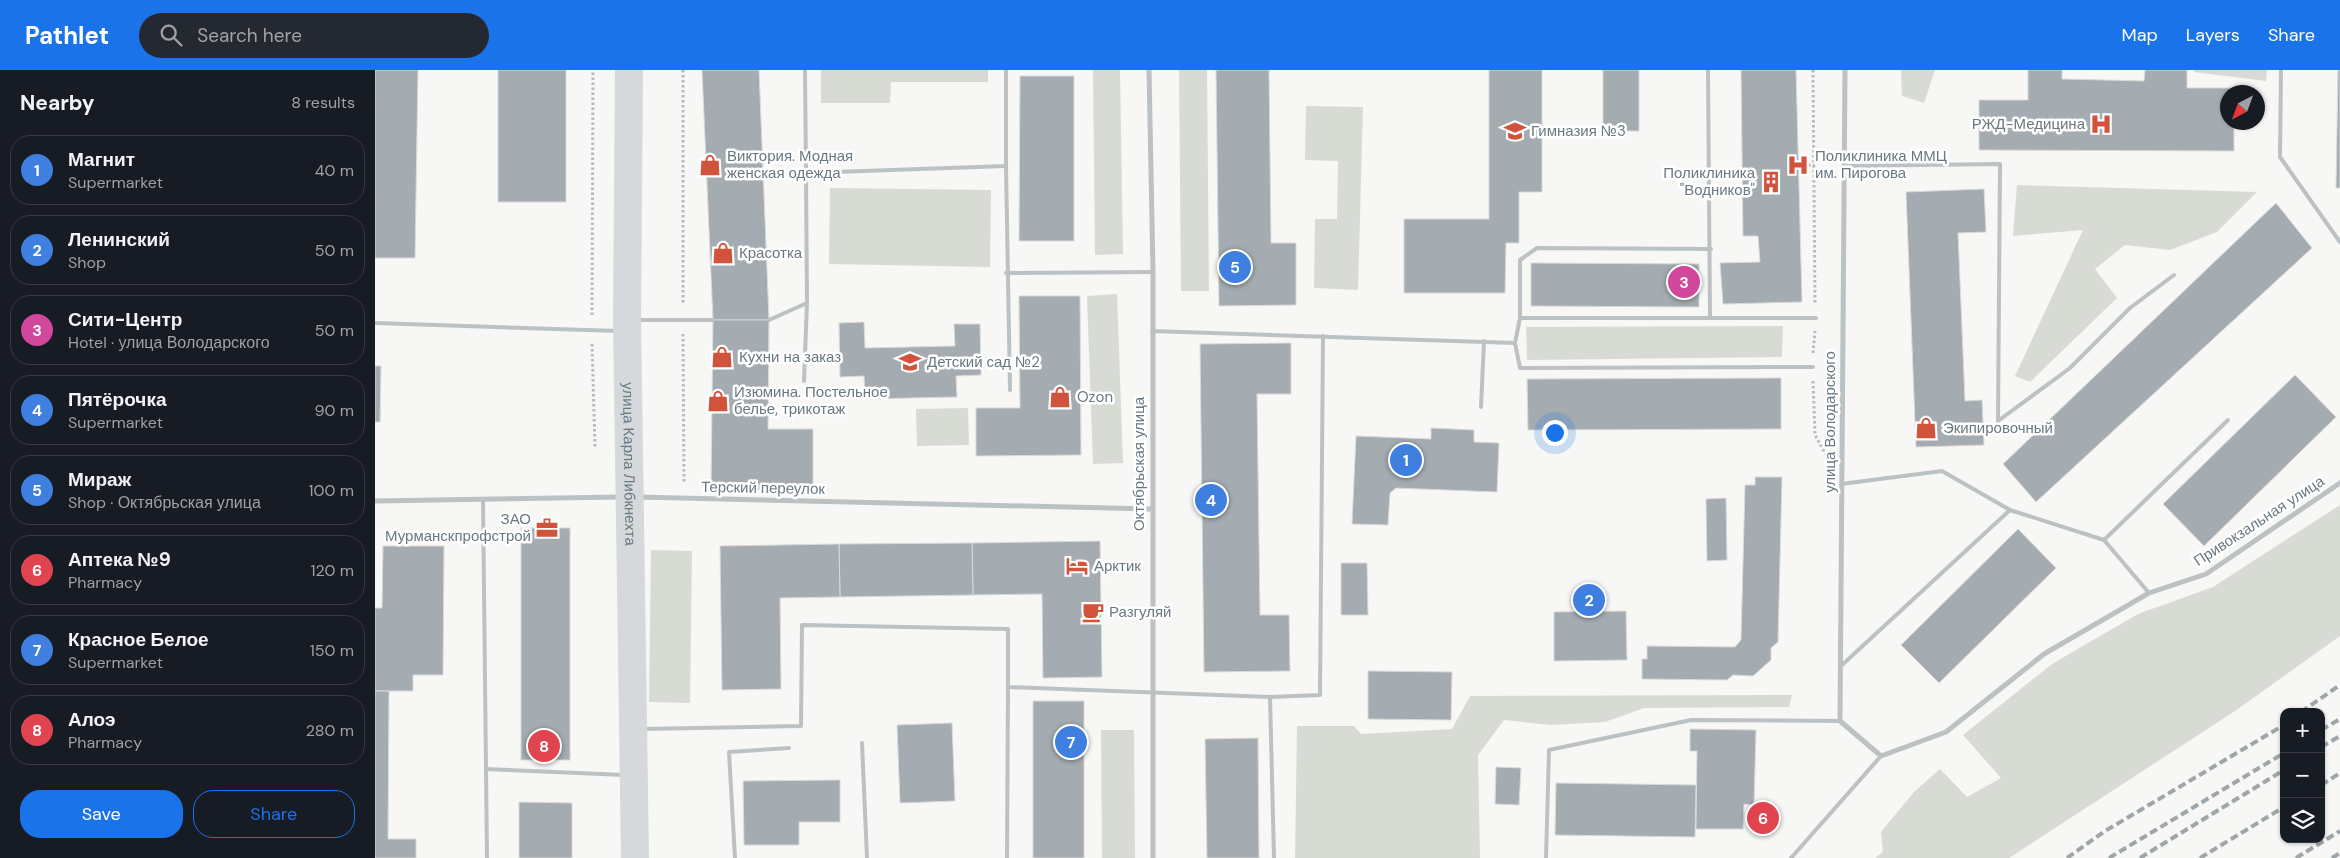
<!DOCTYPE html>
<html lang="en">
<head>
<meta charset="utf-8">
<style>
	:root { --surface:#171b24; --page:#242831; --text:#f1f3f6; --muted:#9ea1a6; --line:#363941; --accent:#1a73e8 }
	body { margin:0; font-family:"DM Sans",sans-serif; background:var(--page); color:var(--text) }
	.controls { position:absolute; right:15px; bottom:15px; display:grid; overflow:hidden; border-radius:10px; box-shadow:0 1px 4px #0004 }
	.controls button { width:45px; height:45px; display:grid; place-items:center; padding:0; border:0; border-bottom:1px solid var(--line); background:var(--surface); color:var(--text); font:25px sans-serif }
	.compass { position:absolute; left:1845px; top:15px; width:45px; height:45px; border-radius:50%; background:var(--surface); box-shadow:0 1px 4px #0004; rotate:221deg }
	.you { position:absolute; left:1179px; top:362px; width:18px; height:18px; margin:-12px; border:4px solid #fff; border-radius:50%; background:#1a73e8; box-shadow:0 0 0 8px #1a73e833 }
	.badge { display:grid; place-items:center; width:32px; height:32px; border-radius:50%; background:var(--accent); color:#fff; font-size:16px; font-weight:700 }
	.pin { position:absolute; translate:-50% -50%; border:2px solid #fff; box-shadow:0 1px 5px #0006 }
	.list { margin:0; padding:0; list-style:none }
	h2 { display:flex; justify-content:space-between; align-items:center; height:65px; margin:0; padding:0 20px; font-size:21px }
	h2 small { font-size:16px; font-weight:400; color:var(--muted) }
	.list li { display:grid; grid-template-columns:32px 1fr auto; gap:15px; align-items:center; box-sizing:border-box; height:70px; margin:0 10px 10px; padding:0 10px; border:1px solid var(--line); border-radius:20px }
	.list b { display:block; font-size:19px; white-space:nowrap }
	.list p { margin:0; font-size:16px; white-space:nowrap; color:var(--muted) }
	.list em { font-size:16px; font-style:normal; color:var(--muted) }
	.actions { display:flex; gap:10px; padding:15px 20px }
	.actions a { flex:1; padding:11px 0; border:1px solid var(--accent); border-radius:20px; text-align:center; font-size:18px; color:var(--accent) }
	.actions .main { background:var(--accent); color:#fff }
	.icon { flex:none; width:28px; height:28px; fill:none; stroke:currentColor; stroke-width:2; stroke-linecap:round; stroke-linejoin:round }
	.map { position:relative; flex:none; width:1965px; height:788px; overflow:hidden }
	header { display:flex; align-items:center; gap:30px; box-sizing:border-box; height:70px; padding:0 25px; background:var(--accent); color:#fff }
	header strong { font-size:24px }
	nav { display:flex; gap:28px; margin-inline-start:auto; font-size:18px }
	.search { width:350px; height:45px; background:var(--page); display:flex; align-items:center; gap:12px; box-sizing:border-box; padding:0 18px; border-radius:28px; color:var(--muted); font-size:19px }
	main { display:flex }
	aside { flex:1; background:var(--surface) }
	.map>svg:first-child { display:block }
	.green { fill:#d7dbd4 }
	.building { fill:#a4acb1; stroke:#d9d9d7 }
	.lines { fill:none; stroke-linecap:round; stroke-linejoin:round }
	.path { stroke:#b7bbbc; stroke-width:3; stroke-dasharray:2.5 2.5; stroke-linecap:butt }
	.lane { stroke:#bcc1c4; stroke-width:4 }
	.street { stroke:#bcc1c4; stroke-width:5 }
	.secondary { stroke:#d5d9dc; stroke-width:28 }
	.rail { stroke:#9fa6aa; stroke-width:4; stroke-dasharray:8 4; stroke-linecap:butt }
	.labels { text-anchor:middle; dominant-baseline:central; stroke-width:5; stroke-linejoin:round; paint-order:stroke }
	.poi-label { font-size:15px; fill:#697982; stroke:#fff; text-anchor:start }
	.street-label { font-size:15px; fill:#697982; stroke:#fff }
</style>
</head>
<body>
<header>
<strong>Pathlet</strong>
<div class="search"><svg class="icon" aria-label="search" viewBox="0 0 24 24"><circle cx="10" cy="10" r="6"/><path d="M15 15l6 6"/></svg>Search here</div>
<nav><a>Map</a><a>Layers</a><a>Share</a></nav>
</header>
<main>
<aside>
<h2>Nearby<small>8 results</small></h2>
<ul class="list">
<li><span class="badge" style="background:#3f7fe0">1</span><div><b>Магнит</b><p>Supermarket</p></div><em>40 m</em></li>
<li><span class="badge" style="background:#3f7fe0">2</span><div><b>Ленинский</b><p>Shop</p></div><em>50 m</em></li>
<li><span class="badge" style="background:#d1479c">3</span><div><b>Сити-Центр</b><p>Hotel · улица Володарского</p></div><em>50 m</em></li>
<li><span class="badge" style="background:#3f7fe0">4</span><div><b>Пятёрочка</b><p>Supermarket</p></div><em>90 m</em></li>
<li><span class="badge" style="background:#3f7fe0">5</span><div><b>Мираж</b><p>Shop · Октябрьская улица</p></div><em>100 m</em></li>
<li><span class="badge" style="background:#e0444e">6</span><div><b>Аптека №9</b><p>Pharmacy</p></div><em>120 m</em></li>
<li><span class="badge" style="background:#3f7fe0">7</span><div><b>Красное Белое</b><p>Supermarket</p></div><em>150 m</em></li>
<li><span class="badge" style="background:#e0444e">8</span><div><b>Алоэ</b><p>Pharmacy</p></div><em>280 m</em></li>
</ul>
<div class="actions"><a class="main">Save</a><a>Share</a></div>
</aside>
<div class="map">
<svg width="1965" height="788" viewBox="0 0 1965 788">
	<rect width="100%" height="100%" fill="#f7f7f5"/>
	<!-- green -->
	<g class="green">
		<path d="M446,0H613V12H516L515,33H446Z"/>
		<path d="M718,0H745L748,184L720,185Z"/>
		<path d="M804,0H832L834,221H806Z"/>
		<path d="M1526,0H1560L1549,33L1527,26Z"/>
		<path d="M1819,0H1892L1891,11L1819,2Z"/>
		<path d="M931,36L988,37L983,220L939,218L940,149H962L963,91L930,90Z"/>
		<path d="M1642,115L1882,122L1842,162L1795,180L1750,175L1720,199L1742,228L1655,312L1640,306L1708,160L1638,166Z"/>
		<path d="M455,118L616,120L615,197L454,194Z"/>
		<path d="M742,224L748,393L718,394L712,226Z"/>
		<path d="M1408,256L1407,287L1152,290L1151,257Z"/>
		<path d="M593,338L594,375L542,376L541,339Z"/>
		<path d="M1965,435V566L1860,641L1634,788H1500L1508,782L1506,762L1539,722L1565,699L1592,727L1626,708L1588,665L1677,594L1763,544L1838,517Z"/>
		<path d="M276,480L317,481L315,633L274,632Z"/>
		<path d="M1417,625L1414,637L1269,638L1230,652L1176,655L1129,650L1103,685L1105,788H920L922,656H979L986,664L1077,659L1095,626Z"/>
		<path d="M726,660H759L760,788H727Z"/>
	</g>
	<!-- building -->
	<g class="building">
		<path d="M0,0H43L40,188H0Z"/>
		<rect x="123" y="0" width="68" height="132"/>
		<path d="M327,0H384L394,250H338Z"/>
		<path d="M841,0H894L896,173H921V235L844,236Z"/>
		<path d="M1114,0H1167V122H1144V173H1131L1130,223H1029V149H1114Z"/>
		<rect x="1228" y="0" width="36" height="61"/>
		<path d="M1366,0H1421L1427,232L1348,234L1345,193L1385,192L1383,166H1368Z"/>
		<path d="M1653,0H1687V9L1769,11L1770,0H1812V18H1859V22H1852V52H1859V81L1604,80V30H1653Z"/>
		<path d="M1963,0H1965V118H1961Z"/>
		<path d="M645,6H699V171H644Z"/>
		<path d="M1609,119L1611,162L1583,163L1590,331L1607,330L1609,375L1541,377L1531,122Z"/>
		<path d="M1901,133L1937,178L1661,432L1628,394Z"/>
		<path d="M1156,193L1324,194V237L1156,236Z"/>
		<path d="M644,226H705L706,385L601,386V338H645Z"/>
		<path d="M338,250H394L393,359H438V421L336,420Z"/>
		<path d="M489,252L490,278L580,276L579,254H605L606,305L581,306L582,327L490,329L489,306L465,307L464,253Z"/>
		<path d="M916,273V324H882L885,545H914L915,601L829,602L825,274Z"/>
		<path d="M0,296H6L5,352H0Z"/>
		<path d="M1920,305L1961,347L1829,476L1788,434Z"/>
		<path d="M1406,308V359L1153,360L1152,309Z"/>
		<path d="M1056,358L1099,360V372L1124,373L1122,422L1021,418L1015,423L1013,455L977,454L981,366L1056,369Z"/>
		<path d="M1380,407H1407L1403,572L1396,578V590L1378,606L1358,605L1352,610L1267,609V589H1272V576L1360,577L1366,570L1370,415H1380Z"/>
		<path d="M1351,428L1352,490L1332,491L1331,429Z"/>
		<rect x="146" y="458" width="49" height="232"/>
		<path d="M1643,459L1681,498L1564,613L1526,575Z"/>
		<path d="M725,471L727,607L668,608L667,524L598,525L597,473Z"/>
		<path d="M597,473L598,525L465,527L464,474Z"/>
		<path d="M464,474L465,527L405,528L406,619L347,620L345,476Z"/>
		<path d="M8,476H69L68,605H38V621H0V538H7Z"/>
		<path d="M966,493H992L993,545H966Z"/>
		<path d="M1251,541L1252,590L1179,591V542Z"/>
		<path d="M993,601L1077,602L1076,650L993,649Z"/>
		<path d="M0,621H14L13,769H41V788H0Z"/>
		<rect x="658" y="631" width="51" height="157"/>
		<path d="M577,653L580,731L525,733L522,655Z"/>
		<path d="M1315,659L1381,660L1379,735L1369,734L1368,759H1321L1322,681H1315Z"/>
		<path d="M883,668L884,788H832L830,669Z"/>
		<path d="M1121,697L1146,698L1144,735L1120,734Z"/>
		<path d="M465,710V752H424V775H369L368,711Z"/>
		<path d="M1181,713L1321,715L1320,767L1180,765Z"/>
		<path d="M144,732L197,733V788H144Z"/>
	</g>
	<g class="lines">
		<!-- path -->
		<g class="path">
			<path d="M308,0V235"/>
			<path d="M1438,0L1440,235"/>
			<path d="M1423,95H1439"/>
			<path d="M217,245L218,0"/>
			<path d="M308,264L309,413"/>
			<path d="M217,274L220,378"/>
			<path d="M1438,283L1440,261"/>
			<path d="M1438,311L1440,365L1451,385"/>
		</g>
		<!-- lane -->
		<g class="lane">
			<path d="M430,0L431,103"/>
			<path d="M1333,0L1335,247"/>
			<path d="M1906,0L1905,87L1965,172"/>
			<path d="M631,96L635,320"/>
			<path d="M1469,96L1625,94L1623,351L1695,298L1755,238L1799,205"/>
			<path d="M631,203L778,202"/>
			<path d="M1145,248V190L1162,178L1336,179"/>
			<path d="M262,250H338"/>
			<path d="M394,250L432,233"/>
			<path d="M0,253L243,261"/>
			<path d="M777,261L1140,273"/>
			<path d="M1438,297L1145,298L1140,273L1145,248H1441"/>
			<path d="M429,311L432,233L431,103L631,96V0"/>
			<path d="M1106,337L1109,271"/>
			<path d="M1466,414L1567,401L1635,440L1729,470L1853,350"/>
			<path d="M108,429L112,788"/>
			<path d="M1729,470L1774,523"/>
			<path d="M1467,595L1635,440"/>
			<path d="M895,627L945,625L948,266"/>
			<path d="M268,659L426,656L427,555L633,559V617L895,627L899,788"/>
			<path d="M487,673L492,788"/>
			<path d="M111,699L249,705"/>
			<path d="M360,788L354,682L414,678"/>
			<path d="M632,788L633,617"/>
			<path d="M1171,788L1174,680L1316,650L1465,651"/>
			<path d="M1416,788L1506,686"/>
		</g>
		<!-- street -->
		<g class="street">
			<path d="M774,0L778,202V788"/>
			<path d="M1470,0L1465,651L1506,686L1571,662L1669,584L1774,523L1831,504L1965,413"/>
			<path d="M262,427L776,439"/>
			<path d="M0,431L246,427"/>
		</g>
		<!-- secondary -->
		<path class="secondary" id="s1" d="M254,0L252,250L260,788"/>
		<!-- rail -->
		<g class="rail">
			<path d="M1926,642L1965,615"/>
			<path d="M1946,660L1965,649"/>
			<path d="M1946,677L1965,666"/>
			<path d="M1946,715L1965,703"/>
			<path d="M1692,788L1730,761L1909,655"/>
			<path d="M1734,788L1909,683"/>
			<path d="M1765,788L1909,700"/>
			<path d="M1825,788L1909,737"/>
			<path d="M1921,788L1965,761"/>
			<path d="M1957,788L1965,783"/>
		</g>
	</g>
	<!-- icons -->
	<defs>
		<g id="hospital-bare" transform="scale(1.725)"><path d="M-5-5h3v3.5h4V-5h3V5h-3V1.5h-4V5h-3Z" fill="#d1533b" stroke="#fff" stroke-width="2.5" paint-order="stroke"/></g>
		<g id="school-bare" transform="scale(1.725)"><path d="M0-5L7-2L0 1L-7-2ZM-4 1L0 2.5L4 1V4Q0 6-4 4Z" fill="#d1533b" stroke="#fff" stroke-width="2.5" paint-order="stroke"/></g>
		<g id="shop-bare" transform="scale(1.725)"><path d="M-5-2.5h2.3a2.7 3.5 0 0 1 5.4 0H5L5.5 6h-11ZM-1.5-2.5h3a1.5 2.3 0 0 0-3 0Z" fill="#d1533b" stroke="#fff" stroke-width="2.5" paint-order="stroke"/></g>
		<g id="building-bare" transform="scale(1.725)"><path d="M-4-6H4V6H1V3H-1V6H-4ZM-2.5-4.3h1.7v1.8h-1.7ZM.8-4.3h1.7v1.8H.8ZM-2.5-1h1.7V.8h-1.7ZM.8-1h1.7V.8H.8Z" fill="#d1533b" stroke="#fff" stroke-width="2.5" paint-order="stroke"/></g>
		<g id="office-bare" transform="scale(1.725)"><path d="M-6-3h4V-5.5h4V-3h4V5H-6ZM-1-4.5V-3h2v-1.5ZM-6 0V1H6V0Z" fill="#d1533b" stroke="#fff" stroke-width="2.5" paint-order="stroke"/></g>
		<g id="hotel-bare" transform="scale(1.725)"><path d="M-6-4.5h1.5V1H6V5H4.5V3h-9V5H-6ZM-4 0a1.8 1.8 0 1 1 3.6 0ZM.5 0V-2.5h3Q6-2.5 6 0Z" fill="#d1533b" stroke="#fff" stroke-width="2.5" paint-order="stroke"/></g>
		<g id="cafe-bare" transform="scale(1.725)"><path d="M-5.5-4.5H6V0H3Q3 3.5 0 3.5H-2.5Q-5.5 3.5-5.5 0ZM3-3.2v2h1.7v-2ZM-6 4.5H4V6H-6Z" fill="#d1533b" stroke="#fff" stroke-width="2.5" paint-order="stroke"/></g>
	</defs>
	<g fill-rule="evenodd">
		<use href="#hospital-bare" x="1726" y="54"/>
		<use href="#school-bare" x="1140" y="61"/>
		<use href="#shop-bare" x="335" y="95"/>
		<use href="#hospital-bare" x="1423" y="95"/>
		<use href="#building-bare" x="1396" y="112"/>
		<use href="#shop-bare" x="348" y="183"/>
		<use href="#shop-bare" x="347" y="287"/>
		<use href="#school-bare" x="535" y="292"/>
		<use href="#shop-bare" x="685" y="327"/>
		<use href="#shop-bare" x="343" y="331"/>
		<use href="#shop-bare" x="1551" y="358"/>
		<use href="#office-bare" x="172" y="458"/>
		<use href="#hotel-bare" x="702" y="496"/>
		<use href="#cafe-bare" x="718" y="542"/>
	</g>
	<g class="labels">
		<!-- poi labels -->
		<g class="poi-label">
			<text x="1710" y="54" text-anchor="end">РЖД-Медицина</text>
			<text x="1156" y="61">Гимназия №3</text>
			<text x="352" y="86">Виктория. Модная<tspan x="352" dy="17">женская одежда</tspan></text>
			<text x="1440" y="86">Поликлиника ММЦ<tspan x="1440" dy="17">им. Пирогова</tspan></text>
			<text x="1380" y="103" text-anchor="end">Поликлиника<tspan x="1380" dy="17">"Водников"</tspan></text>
			<text x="364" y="183">Красотка</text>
			<text x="364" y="287">Кухни на заказ</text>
			<text x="552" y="292">Детский сад №2</text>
			<text x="359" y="322">Изюмина. Постельное<tspan x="359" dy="17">белье, трикотаж</tspan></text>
			<text x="702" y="327">Ozon</text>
			<text x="1568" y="358">Экипировочный</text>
			<text x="156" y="449" text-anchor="end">ЗАО<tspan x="156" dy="17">Мурманскпрофстрой</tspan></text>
			<text x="719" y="496">Арктик</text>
			<text x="734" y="542">Разгуляй</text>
		</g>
		<!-- street labels -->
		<g class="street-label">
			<text transform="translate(1455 352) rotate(-90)">улица Володарского</text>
			<text stroke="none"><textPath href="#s1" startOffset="394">улица Карла Либкнехта</textPath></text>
			<text transform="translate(764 394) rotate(-90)">Октябрьская улица</text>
			<text transform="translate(388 418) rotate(1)">Терский переулок</text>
			<text transform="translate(1884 451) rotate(-33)">Привокзальная улица</text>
		</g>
	</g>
</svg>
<div class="controls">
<button>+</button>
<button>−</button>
<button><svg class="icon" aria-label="layers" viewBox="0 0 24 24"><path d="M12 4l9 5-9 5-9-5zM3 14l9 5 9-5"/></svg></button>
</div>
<svg class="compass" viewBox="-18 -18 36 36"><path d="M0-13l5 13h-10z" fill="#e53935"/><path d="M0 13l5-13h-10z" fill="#9ea1a6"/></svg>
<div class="you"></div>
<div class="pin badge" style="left:1031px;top:390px;background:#3f7fe0">1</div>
<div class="pin badge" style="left:1214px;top:530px;background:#3f7fe0">2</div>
<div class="pin badge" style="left:1309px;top:212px;background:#d1479c">3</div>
<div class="pin badge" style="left:836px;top:430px;background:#3f7fe0">4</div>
<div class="pin badge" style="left:860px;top:197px;background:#3f7fe0">5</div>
<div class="pin badge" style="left:1388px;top:748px;background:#e0444e">6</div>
<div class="pin badge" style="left:696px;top:672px;background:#3f7fe0">7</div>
<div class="pin badge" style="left:169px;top:676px;background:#e0444e">8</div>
</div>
</main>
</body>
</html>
